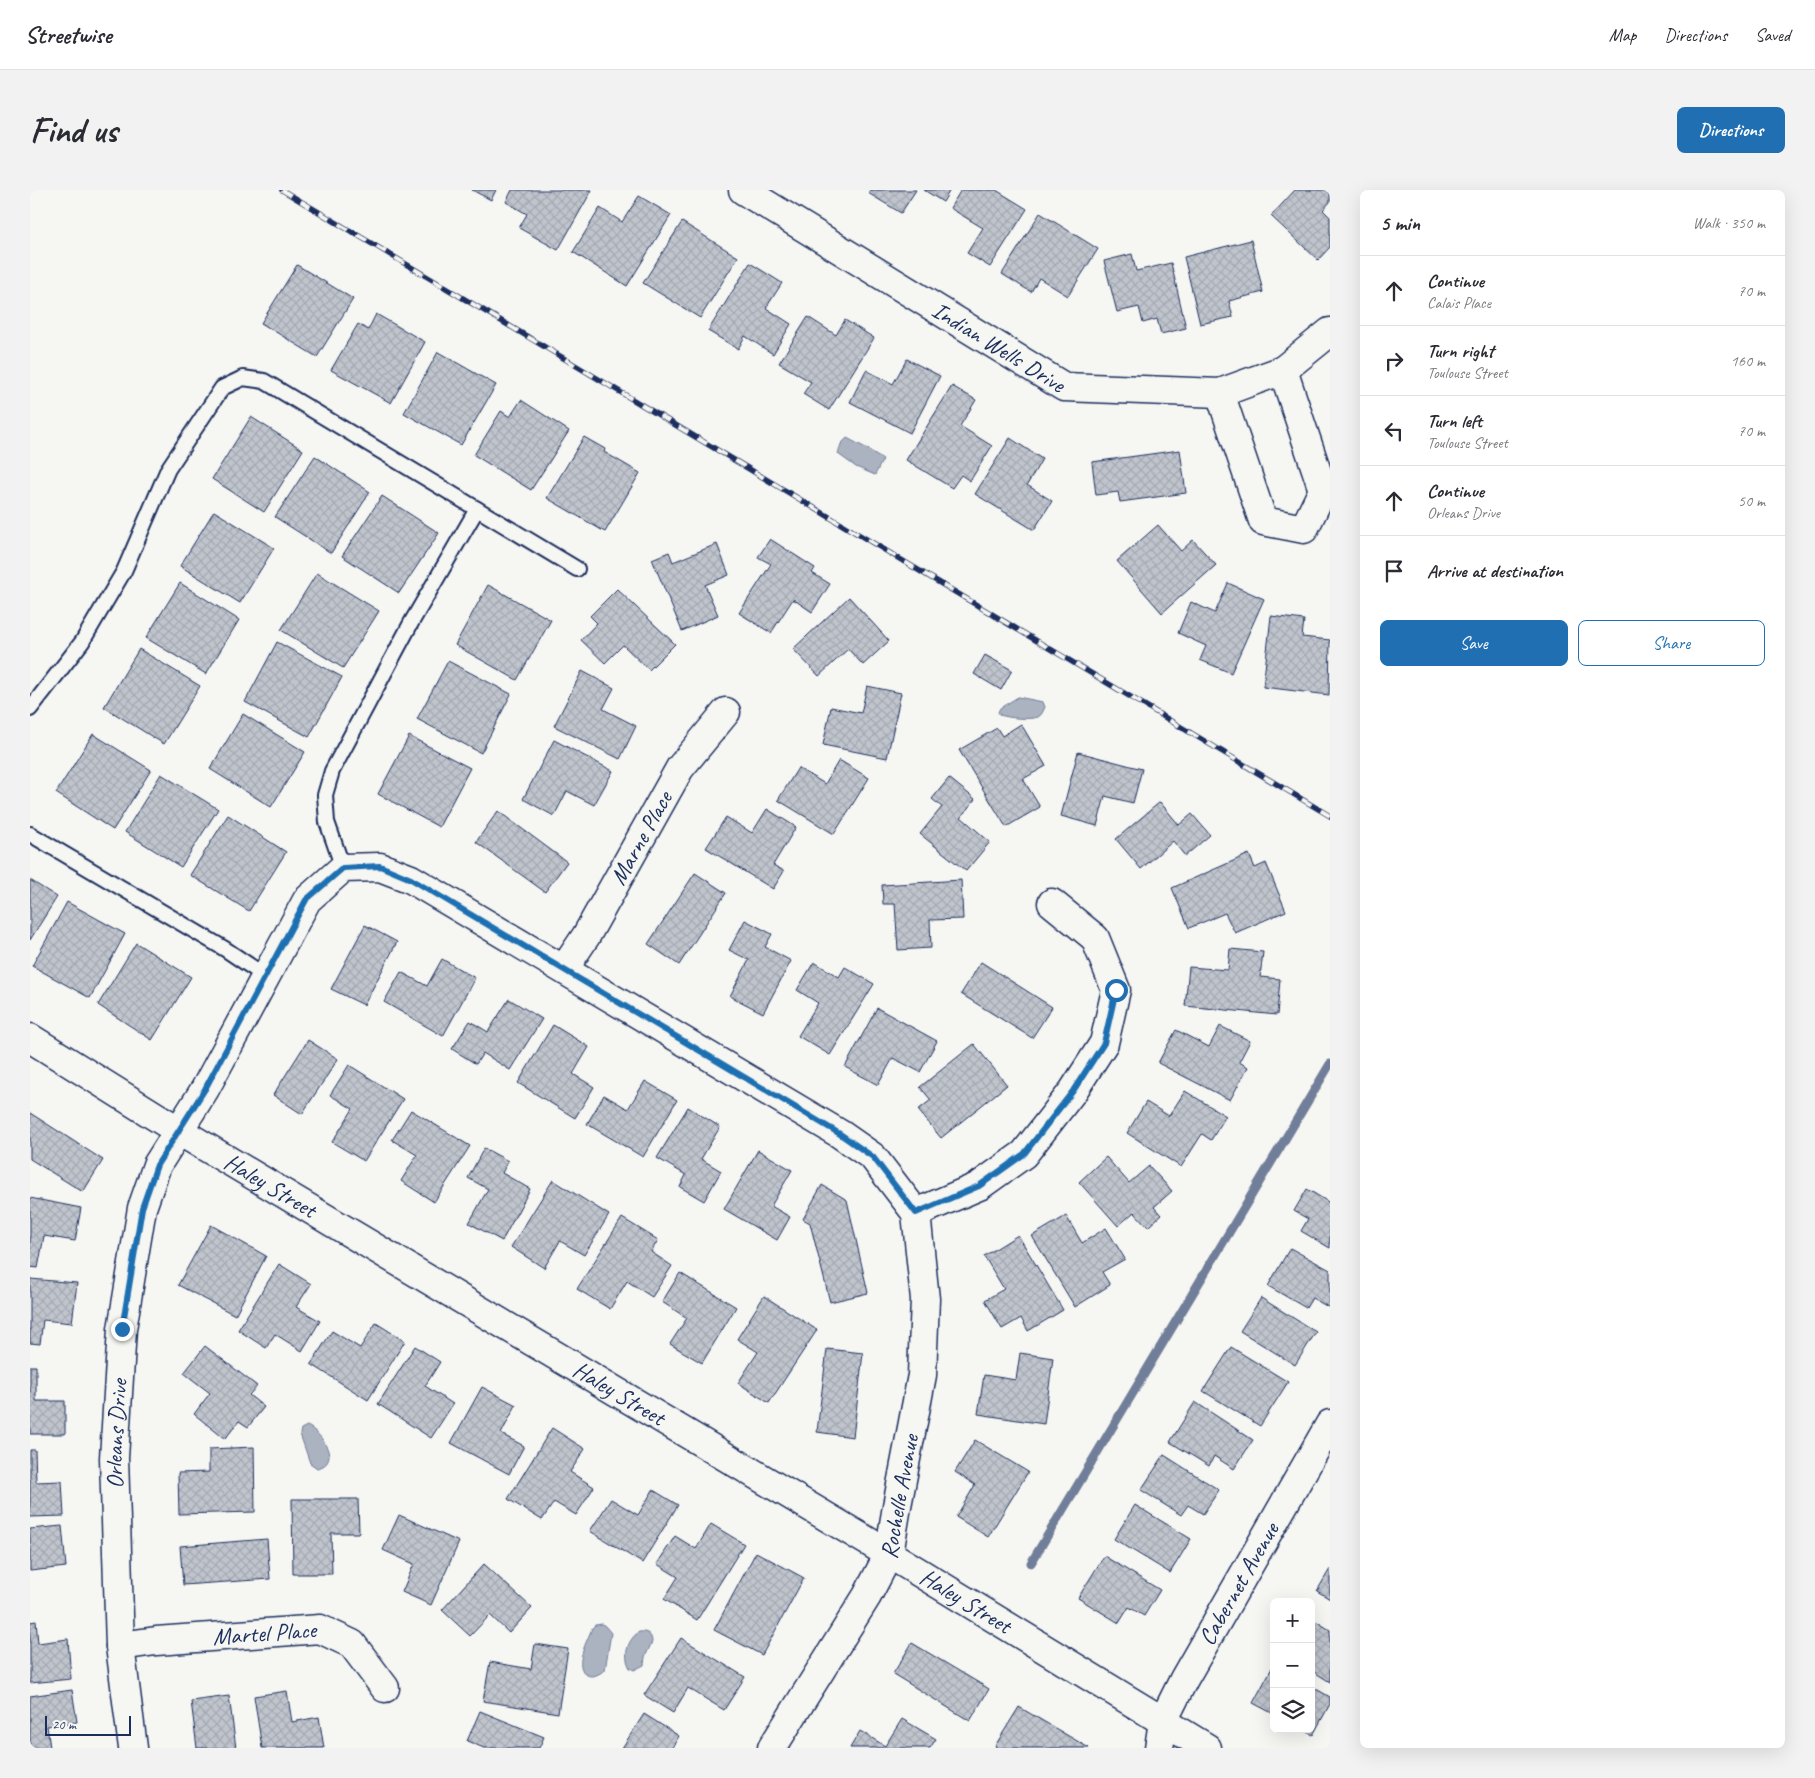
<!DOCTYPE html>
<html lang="en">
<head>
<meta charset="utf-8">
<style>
	:root { --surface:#fff; --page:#f2f2f3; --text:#2b2b33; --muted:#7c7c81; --line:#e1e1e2; --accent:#1f6fb2 }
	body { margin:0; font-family:Caveat,sans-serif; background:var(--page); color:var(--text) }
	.controls { position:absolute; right:15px; bottom:15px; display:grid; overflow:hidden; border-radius:8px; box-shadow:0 5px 20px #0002 }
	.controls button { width:45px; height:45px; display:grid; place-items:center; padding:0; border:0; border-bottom:1px solid var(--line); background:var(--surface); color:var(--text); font:25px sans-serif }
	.scale { position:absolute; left:15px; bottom:12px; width:86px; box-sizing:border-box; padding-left:5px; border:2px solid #1b2f5e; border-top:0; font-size:14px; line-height:18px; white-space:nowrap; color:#1b2f5e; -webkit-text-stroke:4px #f6f6f2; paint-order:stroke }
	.stop { position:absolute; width:15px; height:15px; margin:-11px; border:4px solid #1f6fb2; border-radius:50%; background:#fff }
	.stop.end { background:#1f6fb2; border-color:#fff; box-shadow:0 1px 5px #0008 }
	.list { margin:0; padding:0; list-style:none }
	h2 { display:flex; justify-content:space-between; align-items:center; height:65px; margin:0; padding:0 20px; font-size:21px }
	h2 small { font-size:16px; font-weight:400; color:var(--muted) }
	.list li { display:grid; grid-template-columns:32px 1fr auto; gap:15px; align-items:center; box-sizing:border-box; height:70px; padding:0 20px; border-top:1px solid var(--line) }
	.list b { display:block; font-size:19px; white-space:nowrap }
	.list p { margin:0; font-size:16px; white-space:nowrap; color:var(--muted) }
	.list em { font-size:16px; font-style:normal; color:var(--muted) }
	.actions { display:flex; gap:10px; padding:15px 20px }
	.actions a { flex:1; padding:11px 0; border:1px solid var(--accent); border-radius:8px; text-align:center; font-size:18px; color:var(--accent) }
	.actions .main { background:var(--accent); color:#fff }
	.icon { flex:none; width:28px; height:28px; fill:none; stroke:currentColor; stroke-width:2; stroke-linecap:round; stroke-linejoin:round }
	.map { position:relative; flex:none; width:1300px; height:1558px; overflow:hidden; border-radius:8px }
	header { display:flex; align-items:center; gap:30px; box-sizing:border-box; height:70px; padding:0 25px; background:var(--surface); border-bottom:1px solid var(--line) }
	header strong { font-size:24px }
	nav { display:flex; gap:28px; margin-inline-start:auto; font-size:18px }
	.intro { display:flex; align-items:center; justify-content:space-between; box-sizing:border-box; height:120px; padding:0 30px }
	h1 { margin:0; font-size:35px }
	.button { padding:12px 22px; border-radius:8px; background:var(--accent); color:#fff; font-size:18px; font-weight:700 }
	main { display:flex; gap:30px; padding:0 30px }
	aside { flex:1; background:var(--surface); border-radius:8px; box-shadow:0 5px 20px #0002 }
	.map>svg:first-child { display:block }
	.water { fill:#abb2c0; stroke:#717e99 }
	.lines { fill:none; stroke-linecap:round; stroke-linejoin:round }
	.stream { stroke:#717e99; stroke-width:9 }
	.building { fill:url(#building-cross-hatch); stroke:#1b2f5e }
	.service-casing { stroke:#1b2f5e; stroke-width:18 }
	.minor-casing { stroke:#1b2f5e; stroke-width:31 }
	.tertiary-casing { stroke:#1b2f5e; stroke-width:31 }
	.service { stroke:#f6f6f2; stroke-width:14 }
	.minor { stroke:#f6f6f2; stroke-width:28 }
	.tertiary { stroke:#f6f6f2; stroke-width:28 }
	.rail-casing { stroke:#1b2f5e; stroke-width:5.5 }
	.rail { stroke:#f6f6f2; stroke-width:4; stroke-dasharray:11; stroke-linecap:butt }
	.route { stroke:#1f6fb2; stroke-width:6 }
	.labels { text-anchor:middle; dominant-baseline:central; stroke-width:4; stroke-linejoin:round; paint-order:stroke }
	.street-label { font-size:24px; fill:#1b2f5e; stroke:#f6f6f2 }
</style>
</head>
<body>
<header>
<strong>Streetwise</strong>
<nav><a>Map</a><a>Directions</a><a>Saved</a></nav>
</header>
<div class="intro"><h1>Find us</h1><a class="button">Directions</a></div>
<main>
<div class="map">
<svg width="1300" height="1558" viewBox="0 0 1300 1558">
	<defs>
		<pattern id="building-cross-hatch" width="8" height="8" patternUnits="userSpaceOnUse" patternTransform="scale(1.25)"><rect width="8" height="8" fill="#c0c4cd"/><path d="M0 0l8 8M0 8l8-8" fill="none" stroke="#a4a9b2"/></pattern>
	</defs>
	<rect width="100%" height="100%" fill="#f6f6f2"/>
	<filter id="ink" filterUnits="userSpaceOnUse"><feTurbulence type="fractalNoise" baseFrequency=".02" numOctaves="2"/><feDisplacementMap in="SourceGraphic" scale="10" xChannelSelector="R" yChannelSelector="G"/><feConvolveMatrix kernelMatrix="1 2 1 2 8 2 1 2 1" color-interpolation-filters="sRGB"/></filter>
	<g filter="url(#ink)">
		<!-- water -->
		<g class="water">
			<path d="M817,248L836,258L853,269L845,285L826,277L808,264L811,254Z"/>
			<path d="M988,507L1013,512L1015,517C1013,521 1012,525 1008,527C1000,530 978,528 970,525L968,522L970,518Z"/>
			<path d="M277,1236C290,1241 313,1273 287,1278L280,1273L270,1244L271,1239Z"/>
			<path d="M572,1434L575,1436L581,1443L575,1480C569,1484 563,1488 557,1485C542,1476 558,1450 562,1438L565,1435Z"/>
			<path d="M609,1442C616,1441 622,1444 622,1452L615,1467L614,1475L604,1480L600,1478C593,1466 597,1450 609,1442Z"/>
		</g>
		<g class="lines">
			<!-- stream -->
			<path class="stream" d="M1001,1373L1300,874"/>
		</g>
		<!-- building -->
		<g class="building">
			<path d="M442,0H466L461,10Z"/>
			<path d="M482,0H562L528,60L489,38L497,24L476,12Z"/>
			<path d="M840,0H886L871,23L838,3Z"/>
			<path d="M894,0H920L913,12Z"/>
			<path d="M931,0H966L997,19L960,77L937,63L953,38L920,18Z"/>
			<path d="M1265,0H1300V12L1293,20L1300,27V57L1288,70L1241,26Z"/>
			<path d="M609,6L641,25L597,96L543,62L570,18L592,32Z"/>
			<path d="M1010,23L1068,59L1038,106L1009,88L1001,102L972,84Z"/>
			<path d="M652,32L708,67L670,128L613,93Z"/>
			<path d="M1221,50L1233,102L1199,111L1203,127L1170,134L1154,67Z"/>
			<path d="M1102,64L1106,81L1141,73L1156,138L1131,144L1127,129L1113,133L1109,117L1087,122L1074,71Z"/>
			<path d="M720,73L752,93L736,118L761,134L743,164L715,146L708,159L678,141Z"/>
			<path d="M267,75L323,109L287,167L231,133Z"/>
			<path d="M346,124L395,152L361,213L301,180L328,134L338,140Z"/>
			<path d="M778,127L806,145L815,130L844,148L799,220L773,204L781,192L749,173Z"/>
			<path d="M408,162L466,195L431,255L374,223Z"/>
			<path d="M877,169L910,186L880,243L820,212L836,180L863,194Z"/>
			<path d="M922,196L946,210L930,236L962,256L940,291L931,285L922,298L876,270Z"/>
			<path d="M491,210L539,241L501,300L444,265L471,221L480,227Z"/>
			<path d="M221,227L273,260L234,322L182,289Z"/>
			<path d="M554,247L575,259L574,262L610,283L575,342L517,308Z"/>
			<path d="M980,248L1012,269L997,295L1022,311L1004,340L945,304Z"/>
			<path d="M1150,260L1156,303L1090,312L1088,302L1066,305L1062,272Z"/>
			<path d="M285,266L340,302L301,363L245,327Z"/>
			<path d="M352,306L409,343L369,403L312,366Z"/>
			<path d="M184,321L244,358L210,413L150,376Z"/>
			<path d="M1128,335L1151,361L1163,350L1186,375L1132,423L1087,371Z"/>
			<path d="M740,349L785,378L782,383L800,394L782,422L763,409L741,443L709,423L741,374L728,367Z"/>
			<path d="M687,354L699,385L675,395L688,425L652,441L622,369L639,362L643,372Z"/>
			<path d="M287,383L349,421L313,478L251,440Z"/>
			<path d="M150,393L209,430L176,484L116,448Z"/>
			<path d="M1198,393L1234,409L1201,483L1170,470L1176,456L1148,443L1161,412L1185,423Z"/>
			<path d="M458,395L521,430L487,490L425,455Z"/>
			<path d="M587,399L645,454L619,480L593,455L575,473L551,450L567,433L560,426Z"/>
			<path d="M819,407L859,451L833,475L818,459L789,486L763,459Z"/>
			<path d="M1241,426L1274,430L1272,447L1300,450L1299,505L1233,497Z"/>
			<path d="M247,452L312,487L279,547L215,512Z"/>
			<path d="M109,459L170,496L134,554L74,517Z"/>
			<path d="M955,465L982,480L971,500L944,484Z"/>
			<path d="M418,471L481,504L451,563L387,529Z"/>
			<path d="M552,481L584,498L573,519L606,536L590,569L524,536Z"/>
			<path d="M837,496L871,503L857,568L793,555L801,517L831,523Z"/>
			<path d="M213,524L275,562L241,617L180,579Z"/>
			<path d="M991,534L1016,576L993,589L1010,617L976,637L929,560L967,538L972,546Z"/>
			<path d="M63,544L121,580L83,640L26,603Z"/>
			<path d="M379,546L440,578L409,637L348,604Z"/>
			<path d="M524,550L583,581L564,615L537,601L524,626L493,609Z"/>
			<path d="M1048,562L1112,579L1103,613L1075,606L1067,636L1031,626Z"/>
			<path d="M809,570L839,588L804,644L748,610L768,578L795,594Z"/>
			<path d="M131,584L188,619L151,677L95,642Z"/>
			<path d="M919,588L945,609L931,627L960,652L936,681L890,644L912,617L902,609Z"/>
			<path d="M1130,612L1149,635L1162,624L1180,645L1155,666L1143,651L1111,679L1086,649Z"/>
			<path d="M737,619L766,637L743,675L754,681L743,699L676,658L696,627L722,643Z"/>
			<path d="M468,621L537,672L515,702L446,652Z"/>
			<path d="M198,625L256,662L219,721L160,685Z"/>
			<path d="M1219,664L1225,678L1236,673L1256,721L1205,743L1195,723L1159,738L1142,698Z"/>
			<path d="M665,683L696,703L649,775L618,754Z"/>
			<path d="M0,690L27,707L0,750Z"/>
			<path d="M931,690L933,729L900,730L901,758L868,760L865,714H853L852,695Z"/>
			<path d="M37,712L95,744L60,808L2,776Z"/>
			<path d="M715,730L742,744L735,757L761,771L733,823L700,806L719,770L699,760Z"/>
			<path d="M335,735L367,752L334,815L301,799Z"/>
			<path d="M106,753L161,787L122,850L68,815Z"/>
			<path d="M1200,759L1233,762L1230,787L1250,789L1247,825L1155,816L1159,777L1198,780Z"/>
			<path d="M412,769L445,788L413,846L354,812L371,782L397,796Z"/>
			<path d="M784,772L809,787L815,777L844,794L800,865L768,846L788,813L767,800Z"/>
			<path d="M951,772L1022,817L1002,848L931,804Z"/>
			<path d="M479,809L512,829L480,880L453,863L446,874L422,859L440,831L458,842Z"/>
			<path d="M847,818L907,851L890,882L863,868L848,895L815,877Z"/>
			<path d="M523,835L559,857L543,884L564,897L545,928L488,893Z"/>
			<path d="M1190,836L1220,851L1209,872L1218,877L1200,910L1128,873L1146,840L1179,857Z"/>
			<path d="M278,850L308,869L272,924L243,905Z"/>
			<path d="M944,854L977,895L911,948L888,920L901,910L890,897Z"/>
			<path d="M319,875L373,909L334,971L302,952L323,919L300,905Z"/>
			<path d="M615,891L647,910L613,967L557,934L574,905L598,919Z"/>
			<path d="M1155,901L1196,926L1181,950L1172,944L1151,977L1097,943L1116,912L1139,926Z"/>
			<path d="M658,917L690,937L671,969L691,981L674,1011L650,997L656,985L627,968Z"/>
			<path d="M381,920L440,956L404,1012L371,991L387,965L362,950Z"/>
			<path d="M0,923L73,970L53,1002L0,969Z"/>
			<path d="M454,958L478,971L472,983L500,999L472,1051L439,1033L458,999L438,988Z"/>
			<path d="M728,960L762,980L741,1016L760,1027L747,1050L694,1019Z"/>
			<path d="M1076,967L1099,993L1119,976L1142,1001L1124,1017L1131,1025L1118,1037L1104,1022L1088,1036L1049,992Z"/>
			<path d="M523,990L579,1025L554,1065L530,1051L514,1078L481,1057Z"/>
			<path d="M792,995L817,1010L838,1103L800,1112L780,1033L773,1029Z"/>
			<path d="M1277,999L1300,1013V1058L1271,1041L1278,1029L1264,1021Z"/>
			<path d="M0,1008L51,1018L45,1051L14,1046L8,1078L0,1077Z"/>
			<path d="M1036,1026L1052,1053L1076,1038L1095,1069L1072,1082L1080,1095L1045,1117L1002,1046Z"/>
			<path d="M592,1028L628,1050L621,1062L642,1076L622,1107L597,1091L580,1119L547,1099Z"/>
			<path d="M181,1035L236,1066L205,1125L148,1095Z"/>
			<path d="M988,1045L1033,1120L998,1141L991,1128L972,1139L955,1110L974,1099L954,1066Z"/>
			<path d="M1260,1058L1300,1080V1118L1282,1108L1276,1118L1238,1096Z"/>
			<path d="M249,1074L281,1094L266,1117L290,1131L272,1161L245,1144L236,1158L208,1140Z"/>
			<path d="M650,1083L706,1117L672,1173L640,1154L657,1128L632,1112Z"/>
			<path d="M0,1089L47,1093L42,1133L13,1130L10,1154L0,1153Z"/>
			<path d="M734,1106L787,1140L739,1213L708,1193L728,1162L707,1149Z"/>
			<path d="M1231,1108L1286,1142L1265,1175L1210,1141Z"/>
			<path d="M346,1133L375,1151L338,1210L281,1174L302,1141L330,1158Z"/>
			<path d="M175,1156L227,1196L219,1205L234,1217L218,1237L209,1231L195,1249L164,1224L180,1203L154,1183Z"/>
			<path d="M385,1156L410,1172L395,1196L423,1214L401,1248L348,1214Z"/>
			<path d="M1201,1157L1258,1192L1230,1236L1173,1201Z"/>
			<path d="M797,1159L833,1163L823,1247L787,1242Z"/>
			<path d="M990,1163L1023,1168L1014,1234L948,1224L954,1185L986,1190Z"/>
			<path d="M0,1176H6V1211H35V1244H0Z"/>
			<path d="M452,1197L486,1215L471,1244L494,1256L479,1284L421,1253Z"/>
			<path d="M1165,1212L1223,1250L1204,1279L1184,1266L1179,1276L1140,1252Z"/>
			<path d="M522,1238L555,1259L540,1282L564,1297L546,1325L524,1312L512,1330L478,1309Z"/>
			<path d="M945,1250L998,1282L958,1347L926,1327L945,1295L925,1282Z"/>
			<path d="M224,1257L225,1322L149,1324L148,1283L179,1282V1259Z"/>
			<path d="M0,1260H5L6,1292L32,1291L34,1326L0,1327Z"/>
			<path d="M1134,1265L1189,1300L1173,1324L1158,1315L1151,1325L1111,1300Z"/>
			<path d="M623,1300L648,1315L612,1373L560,1341L581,1309L608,1325Z"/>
			<path d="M262,1309H328L329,1343H301L302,1384H263Z"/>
			<path d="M1105,1315L1161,1349L1140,1383L1084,1349Z"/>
			<path d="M369,1325L429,1352L401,1415L372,1402L384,1374L353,1360Z"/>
			<path d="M681,1334L714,1354L667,1430L634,1409L648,1387L627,1374L645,1346L666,1359Z"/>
			<path d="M32,1336L36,1377L0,1381V1339Z"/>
			<path d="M237,1349L240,1389L153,1395L150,1356Z"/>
			<path d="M726,1362L774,1388L732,1465L684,1440Z"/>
			<path d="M1074,1366L1130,1400L1114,1426L1099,1417L1089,1433L1048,1408Z"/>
			<path d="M454,1374L502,1418L479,1443L460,1425L440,1446L412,1420Z"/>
			<path d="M1300,1379V1409L1287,1401Z"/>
			<path d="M1281,1428L1300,1440V1492L1281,1480Z"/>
			<path d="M6,1431L8,1453L38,1449L41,1489L0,1493V1432Z"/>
			<path d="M651,1448L715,1487L694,1520L658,1498L643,1523L614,1505Z"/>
			<path d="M882,1453L959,1499L940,1531L863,1484Z"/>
			<path d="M505,1454L538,1459L528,1523L453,1511L460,1472L501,1479Z"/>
			<path d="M1243,1476H1244V1524L1223,1513Z"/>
			<path d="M1281,1496L1300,1507V1514L1283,1545L1272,1539H1281Z"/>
			<path d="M42,1500L47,1532L17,1536L20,1558H0V1506Z"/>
			<path d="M257,1501L262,1532L289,1527L294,1558H232L224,1506Z"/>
			<path d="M199,1506L206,1558H167L161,1511Z"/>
			<path d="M989,1517L1059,1558H968L965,1556Z"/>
			<path d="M450,1521L514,1547L509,1558H454L437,1551Z"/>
			<path d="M614,1524L649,1546L642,1558H592Z"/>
			<path d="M872,1529L906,1549L900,1558H820L830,1541L855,1556Z"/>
		</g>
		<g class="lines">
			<!-- service casing -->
			<g class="service-casing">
				<g id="service">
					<path d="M0,519L52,452L94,381L138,279L192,198L213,188L234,191L547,379"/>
					<path d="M0,644L195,759L235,786"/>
					<path d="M313,678L297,632L295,605L302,581L381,433L447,319"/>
				</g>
			</g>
			<!-- minor casing -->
			<g class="minor-casing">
				<g id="minor">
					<path id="s1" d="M713,0L1034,197L1190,203L1253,180L1300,142"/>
					<path d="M1190,203L1233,331L1274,339L1293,300L1253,180"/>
					<path id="s2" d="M534,779L556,746L650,578L696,522"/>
					<path d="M886,1023L949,996L994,964L1043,901L1074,853L1086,800L1065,748L1022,713"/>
					<path id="s3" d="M90,1456L126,1451L290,1439L322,1454L355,1498"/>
					<path id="s4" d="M103,1558L90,1456L84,1268L92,1139L112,1018L127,975L175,899L277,710L313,678L350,677L381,689L810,944L843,967L886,1023"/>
					<path id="s5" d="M742,1558L837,1406L859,1364L867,1316L892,1185L895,1109L886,1023"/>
					<path id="s6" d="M1129,1558L1133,1531L1154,1489L1300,1234"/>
				</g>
			</g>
			<!-- tertiary casing -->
			<g class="tertiary-casing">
				<g id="tertiary">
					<path id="s7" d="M0,848L149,941L859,1364L1177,1558"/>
				</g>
			</g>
			<!-- service -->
			<use href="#service" class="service"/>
			<!-- minor -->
			<use href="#minor" class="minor"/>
			<!-- tertiary -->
			<use href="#tertiary" class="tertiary"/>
			<!-- rail casing -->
			<g class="rail-casing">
				<path id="rail" d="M252,0L1300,626"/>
			</g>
			<!-- rail -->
			<use href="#rail" class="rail"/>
		</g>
	</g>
	<g class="lines" filter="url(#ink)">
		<!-- route -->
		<path class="route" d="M92,1139L112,1018L127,975L175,899L276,710L313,678L350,676L381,689L810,944L843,967L886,1023L949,996L994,964L1043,901L1074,853L1086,800"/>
	</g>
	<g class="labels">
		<!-- street labels -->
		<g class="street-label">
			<text stroke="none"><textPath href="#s1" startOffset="300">Indian Wells Drive</textPath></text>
			<text stroke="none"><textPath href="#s2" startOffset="152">Marne Place</textPath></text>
			<text stroke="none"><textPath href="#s7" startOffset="282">Haley Street</textPath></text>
			<text stroke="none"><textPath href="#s7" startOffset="688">Haley Street</textPath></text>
			<text stroke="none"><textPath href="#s4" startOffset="315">Orleans Drive</textPath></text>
			<text stroke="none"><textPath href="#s5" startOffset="285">Rochelle Avenue</textPath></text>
			<text stroke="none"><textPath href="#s6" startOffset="184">Cabernet Avenue</textPath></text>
			<text stroke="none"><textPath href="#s7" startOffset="1092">Haley Street</textPath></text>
			<text stroke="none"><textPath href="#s3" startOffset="145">Martel Place</textPath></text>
		</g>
	</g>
</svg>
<div class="controls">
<button>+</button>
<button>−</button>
<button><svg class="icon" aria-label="layers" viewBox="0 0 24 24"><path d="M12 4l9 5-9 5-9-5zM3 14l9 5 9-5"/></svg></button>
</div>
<div class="scale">20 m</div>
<div class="stop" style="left:1086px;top:800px"></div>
<div class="stop end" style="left:92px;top:1139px"></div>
</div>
<aside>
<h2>5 min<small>Walk · 350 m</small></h2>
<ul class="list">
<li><svg class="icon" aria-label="ahead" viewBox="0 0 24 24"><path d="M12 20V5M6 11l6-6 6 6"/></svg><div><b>Continue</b><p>Calais Place</p></div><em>70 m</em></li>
<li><svg class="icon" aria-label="right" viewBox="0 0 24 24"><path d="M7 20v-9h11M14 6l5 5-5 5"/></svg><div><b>Turn right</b><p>Toulouse Street</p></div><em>160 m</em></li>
<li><svg class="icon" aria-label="left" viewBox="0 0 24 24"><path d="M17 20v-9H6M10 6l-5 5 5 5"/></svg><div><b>Turn left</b><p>Toulouse Street</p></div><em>70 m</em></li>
<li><svg class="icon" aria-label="ahead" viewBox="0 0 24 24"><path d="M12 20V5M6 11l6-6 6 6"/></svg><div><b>Continue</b><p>Orleans Drive</p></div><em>50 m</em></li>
<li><svg class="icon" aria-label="arrive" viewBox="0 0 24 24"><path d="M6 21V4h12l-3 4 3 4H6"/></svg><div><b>Arrive at destination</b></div></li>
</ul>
<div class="actions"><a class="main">Save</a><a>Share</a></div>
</aside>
</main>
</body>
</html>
